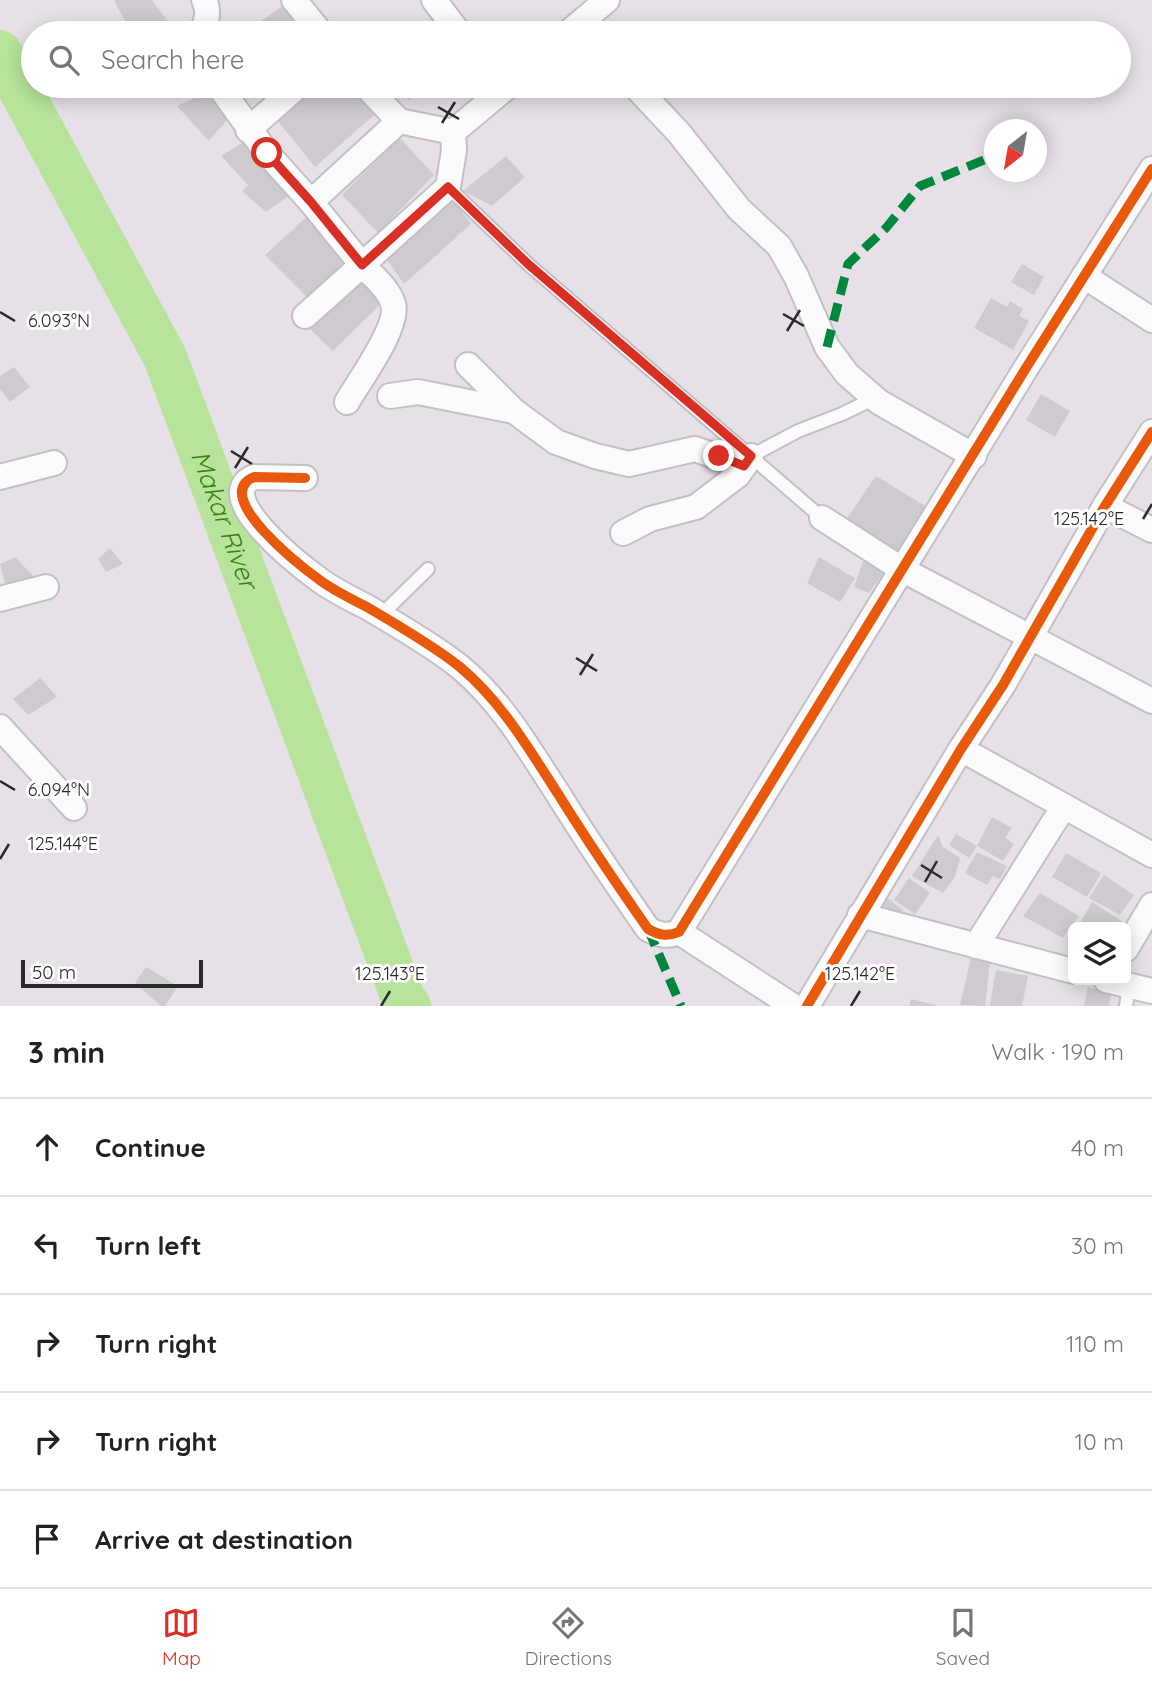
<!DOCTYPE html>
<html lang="en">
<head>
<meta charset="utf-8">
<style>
	:root { --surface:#fff; --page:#f2f2f2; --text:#222; --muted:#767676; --line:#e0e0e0; --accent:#d93025 }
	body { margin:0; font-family:Quicksand,sans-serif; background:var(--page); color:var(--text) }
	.controls { position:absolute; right:21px; bottom:21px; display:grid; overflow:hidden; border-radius:10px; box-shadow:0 4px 18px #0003 }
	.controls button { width:63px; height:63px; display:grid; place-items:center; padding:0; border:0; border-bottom:2px solid var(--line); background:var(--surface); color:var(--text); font:35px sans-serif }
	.compass { position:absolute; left:984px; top:119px; width:63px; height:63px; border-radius:50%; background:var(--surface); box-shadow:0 4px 18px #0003; rotate:211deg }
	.scale { position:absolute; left:21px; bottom:18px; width:182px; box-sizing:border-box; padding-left:7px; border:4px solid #2a2a2a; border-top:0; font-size:19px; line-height:24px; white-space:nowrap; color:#2a2a2a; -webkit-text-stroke:5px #fff; paint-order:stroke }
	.stop { position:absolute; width:21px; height:21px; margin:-16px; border:5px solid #d93025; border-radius:50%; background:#fff }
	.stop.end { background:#d93025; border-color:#fff; box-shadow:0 2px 7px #0008 }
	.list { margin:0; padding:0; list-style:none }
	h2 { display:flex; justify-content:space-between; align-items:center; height:91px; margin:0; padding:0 28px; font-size:30px }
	h2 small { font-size:23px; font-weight:400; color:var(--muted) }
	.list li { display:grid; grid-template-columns:46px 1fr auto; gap:21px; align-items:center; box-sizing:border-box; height:98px; padding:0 28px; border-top:2px solid var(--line) }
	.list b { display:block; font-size:26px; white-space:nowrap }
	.list em { font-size:23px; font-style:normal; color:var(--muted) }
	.icon { flex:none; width:38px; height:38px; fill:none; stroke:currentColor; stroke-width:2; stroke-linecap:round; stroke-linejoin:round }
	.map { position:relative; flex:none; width:1152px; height:1006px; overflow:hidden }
	.search { position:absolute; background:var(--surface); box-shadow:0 4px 18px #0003; left:21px; right:21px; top:21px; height:77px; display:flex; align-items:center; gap:18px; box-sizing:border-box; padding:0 24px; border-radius:38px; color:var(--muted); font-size:26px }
	.sheet { height:581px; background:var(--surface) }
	nav { display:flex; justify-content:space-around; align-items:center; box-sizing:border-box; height:98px; border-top:2px solid var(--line); background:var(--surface); font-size:19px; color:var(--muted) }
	nav a { display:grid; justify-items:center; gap:4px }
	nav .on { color:var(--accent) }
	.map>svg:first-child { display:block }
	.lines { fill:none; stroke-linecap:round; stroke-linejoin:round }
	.river { stroke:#b7e39a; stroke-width:44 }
	.building { fill:#cfcad0 }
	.service-casing { stroke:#c1c0c2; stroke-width:16 }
	.minor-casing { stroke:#c1c0c2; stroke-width:28 }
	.service { stroke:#fbfafc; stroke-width:12 }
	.minor { stroke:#fbfafc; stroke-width:24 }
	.quiet { stroke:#00873e; stroke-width:9; stroke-dasharray:18 9; stroke-linecap:butt }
	.cycleway-casing { stroke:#fff; stroke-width:15 }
	.cycleway { stroke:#e8590c; stroke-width:10 }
	.route { stroke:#d93025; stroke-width:9 }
	.ticks { fill:none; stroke:#2a2a2a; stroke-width:2.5 }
	.labels { text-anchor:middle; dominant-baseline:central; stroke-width:6; stroke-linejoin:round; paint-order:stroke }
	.water-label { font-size:26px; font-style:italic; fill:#398217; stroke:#fff }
	.ticks-label { font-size:18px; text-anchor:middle; fill:#2a2a2a; stroke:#fff; stroke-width:6; stroke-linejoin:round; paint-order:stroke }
</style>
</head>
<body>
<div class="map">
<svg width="1152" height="1006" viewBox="0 0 1152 1006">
	<rect width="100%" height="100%" fill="#e7e0e8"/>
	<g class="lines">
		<!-- river -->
		<path class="river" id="s1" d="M0,52L165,357L404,1001L409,1006"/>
	</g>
	<!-- building -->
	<g class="building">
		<path d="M117,0H152L170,24L153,33H132L114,1Z"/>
		<path d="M291,0L313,33H244Z"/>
		<path d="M248,86H274L256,98Z"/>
		<path d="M314,86H362L382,108L315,167L277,120Z"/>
		<path d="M396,86H423L409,100Z"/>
		<path d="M216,88L232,114L209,141L177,106Z"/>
		<path d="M250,138L298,189L266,212L242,191L248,185L221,156Z"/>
		<path d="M400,138L434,175L378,233L342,195Z"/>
		<path d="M506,156L525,177L492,206L463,191Z"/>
		<path d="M450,196L471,224L404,284L386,258Z"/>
		<path d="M314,210L355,257L309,299L265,255Z"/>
		<path d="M1022,264L1044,277L1034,295L1011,282Z"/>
		<path d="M362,275L386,299L333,351L309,328Z"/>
		<path d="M991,298L1007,307L1010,301L1023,309L1019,316L1029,321L1013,350L974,328Z"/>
		<path d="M14,367L30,387L10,402L0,389V376Z"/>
		<path d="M1041,394L1070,411L1055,437L1026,420Z"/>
		<path d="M876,476L930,509L899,559L843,524Z"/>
		<path d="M110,548L123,564L106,572L98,559Z"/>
		<path d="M15,557L36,579L7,590L0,564Z"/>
		<path d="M819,557L855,578L840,602L807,583Z"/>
		<path d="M863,561L884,572L869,593L854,587Z"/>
		<path d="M40,678L57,697L28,715L13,699Z"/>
		<path d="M992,817L1012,828L1005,838L1014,844L1003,861L977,846L969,858L949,845L956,834L977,846Z"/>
		<path d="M938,835L943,847L960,858L955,877L943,893L912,876Z"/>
		<path d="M977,852L1007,866L1000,879L993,876L987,885L965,873Z"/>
		<path d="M1066,853L1101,873L1087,897L1052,877Z"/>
		<path d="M1104,875L1134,895L1120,915L1089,898Z"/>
		<path d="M909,878L930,893L915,914L894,900Z"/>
		<path d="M1040,893L1079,916L1063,938L1023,916Z"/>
		<path d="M887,898L903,910L894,921L880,910Z"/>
		<path d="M1092,902L1122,921L1119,927H1087L1080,923Z"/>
		<path d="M971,958L990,962L985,1006L960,1005Z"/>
		<path d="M146,967L178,986L165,1006H161L135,983Z"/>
		<path d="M996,970L1028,976L1022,1006H990Z"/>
		<path d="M1088,987L1111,994L1109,1006H1084Z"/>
		<path d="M911,999L936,1005L935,1006H909Z"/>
	</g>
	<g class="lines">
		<!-- service casing -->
		<g class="service-casing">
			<g id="service">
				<path d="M448,187L528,264L822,518"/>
				<path d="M751,456L798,431L842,414L875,398"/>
				<path d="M381,615L428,569"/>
				<path d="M1126,1006L1129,986"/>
			</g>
		</g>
		<!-- minor casing -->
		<g class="minor-casing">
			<g id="minor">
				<path d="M294,0L321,33"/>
				<path d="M434,0L459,33"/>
				<path d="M202,33C206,22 210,11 204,0"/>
				<path d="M568,33L607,0"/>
				<path d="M219,86L267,153L311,202L362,265L448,187L454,150L453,132L508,86"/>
				<path d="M366,86L399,121L453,132"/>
				<path d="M635,86L679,133L739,209L779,246L796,276L827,347L847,374L879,402L974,456"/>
				<path d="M248,130L298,86"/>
				<path d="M311,202L399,121"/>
				<path d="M1084,276L1152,320"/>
				<path d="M305,316L362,265C373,276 389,289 393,304C400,326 359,381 347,402"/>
				<path d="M468,365L514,411L556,442L595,456L629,464L695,449L744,466"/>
				<path d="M390,396L418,392L514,411"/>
				<path d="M0,477L54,463"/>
				<path d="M305,478L254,477C209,496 303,568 321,581C335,591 351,599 367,607C396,624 434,646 460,667C503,703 530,751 560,797C588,842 618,886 648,929C659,935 667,937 679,932L1026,368L1152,169"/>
				<path d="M1105,506L1152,530"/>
				<path d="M822,518L903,570L1152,701"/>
				<path d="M623,533L650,519L696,507L738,475L751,456"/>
				<path d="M0,599L46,587"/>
				<path d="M0,727L74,808"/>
				<path d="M961,749L1152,855"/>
				<path d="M860,915L1073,971"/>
				<path d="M679,932L793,1006"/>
				<path d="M976,946L1064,806"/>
				<path d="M1126,949L1152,905"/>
				<path d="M1106,980L1152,991"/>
				<path d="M807,1006L961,749L1003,685L1105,506L1152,432"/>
			</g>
		</g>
		<!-- service -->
		<use href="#service" class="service"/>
		<!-- minor -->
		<use href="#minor" class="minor"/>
		<!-- quiet -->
		<g class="quiet">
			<path d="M827,347L848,264L886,228L920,186L984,160"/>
			<path d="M648,929L681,1006"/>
		</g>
		<!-- cycleway casing -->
		<g class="cycleway-casing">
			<g id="cycleway">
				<path d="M305,478L254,477C209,496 303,568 321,581C335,591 351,599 367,607C396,624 434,646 460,667C503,703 530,751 560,797C588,842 618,886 648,929C659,935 667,937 679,932L1026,368L1152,169"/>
				<path d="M807,1006L961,749L1003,685L1105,506L1152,432"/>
			</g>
		</g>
		<!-- cycleway -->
		<use href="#cycleway" class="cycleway"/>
	</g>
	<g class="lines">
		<!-- route -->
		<path class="route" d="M267,153L311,202L362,265L448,187L528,264L751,456L744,466L719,456"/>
	</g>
	<!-- ticks -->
	<path class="ticks" d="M438,107L459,119M442,123L455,102M0,312L15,321M783,314L804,326M787,331L800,310M231,451L252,464M235,468L248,447M1143,519L1152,504M576,658L597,671M580,675L593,654M0,781L15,790M0,859L9,844M921,865L942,878M925,882L937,861M381,1006L390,991M851,1006L860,991"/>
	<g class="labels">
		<!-- water labels -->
		<g class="water-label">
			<text stroke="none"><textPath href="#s1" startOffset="520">Makar River</textPath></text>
		</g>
	</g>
	<g class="ticks-label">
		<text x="59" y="327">6.093°N</text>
		<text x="1089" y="525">125.142°E</text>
		<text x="59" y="796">6.094°N</text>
		<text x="63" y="850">125.144°E</text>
		<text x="390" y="980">125.143°E</text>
		<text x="860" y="980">125.142°E</text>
	</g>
</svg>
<div class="controls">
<button><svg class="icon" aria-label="layers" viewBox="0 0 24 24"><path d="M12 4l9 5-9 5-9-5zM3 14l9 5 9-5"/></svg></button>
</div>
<svg class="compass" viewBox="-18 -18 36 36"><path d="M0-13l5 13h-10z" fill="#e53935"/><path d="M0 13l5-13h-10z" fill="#767676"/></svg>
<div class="scale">50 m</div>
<div class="stop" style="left:267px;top:153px"></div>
<div class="stop end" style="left:719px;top:456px"></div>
<div class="search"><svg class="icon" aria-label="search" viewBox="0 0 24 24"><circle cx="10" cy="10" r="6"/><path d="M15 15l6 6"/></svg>Search here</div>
</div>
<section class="sheet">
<h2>3 min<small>Walk · 190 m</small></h2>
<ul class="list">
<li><svg class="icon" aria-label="ahead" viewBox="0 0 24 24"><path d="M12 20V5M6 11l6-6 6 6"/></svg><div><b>Continue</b></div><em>40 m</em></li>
<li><svg class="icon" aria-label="left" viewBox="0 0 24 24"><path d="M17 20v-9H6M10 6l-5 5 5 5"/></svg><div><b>Turn left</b></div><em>30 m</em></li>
<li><svg class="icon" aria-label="right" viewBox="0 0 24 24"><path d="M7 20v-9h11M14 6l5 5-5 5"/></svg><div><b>Turn right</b></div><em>110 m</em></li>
<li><svg class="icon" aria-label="right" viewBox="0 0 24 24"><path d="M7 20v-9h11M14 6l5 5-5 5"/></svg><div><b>Turn right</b></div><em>10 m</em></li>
<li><svg class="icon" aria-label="arrive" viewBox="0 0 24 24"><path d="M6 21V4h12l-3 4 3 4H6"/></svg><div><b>Arrive at destination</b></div></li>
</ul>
</section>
<nav>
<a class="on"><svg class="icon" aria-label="map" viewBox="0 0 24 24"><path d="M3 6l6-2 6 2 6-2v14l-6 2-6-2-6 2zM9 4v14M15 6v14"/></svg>Map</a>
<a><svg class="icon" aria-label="directions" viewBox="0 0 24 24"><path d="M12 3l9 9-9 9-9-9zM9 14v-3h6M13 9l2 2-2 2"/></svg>Directions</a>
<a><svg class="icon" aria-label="saved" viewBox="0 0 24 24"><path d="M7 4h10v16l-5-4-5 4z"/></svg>Saved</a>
</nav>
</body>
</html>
